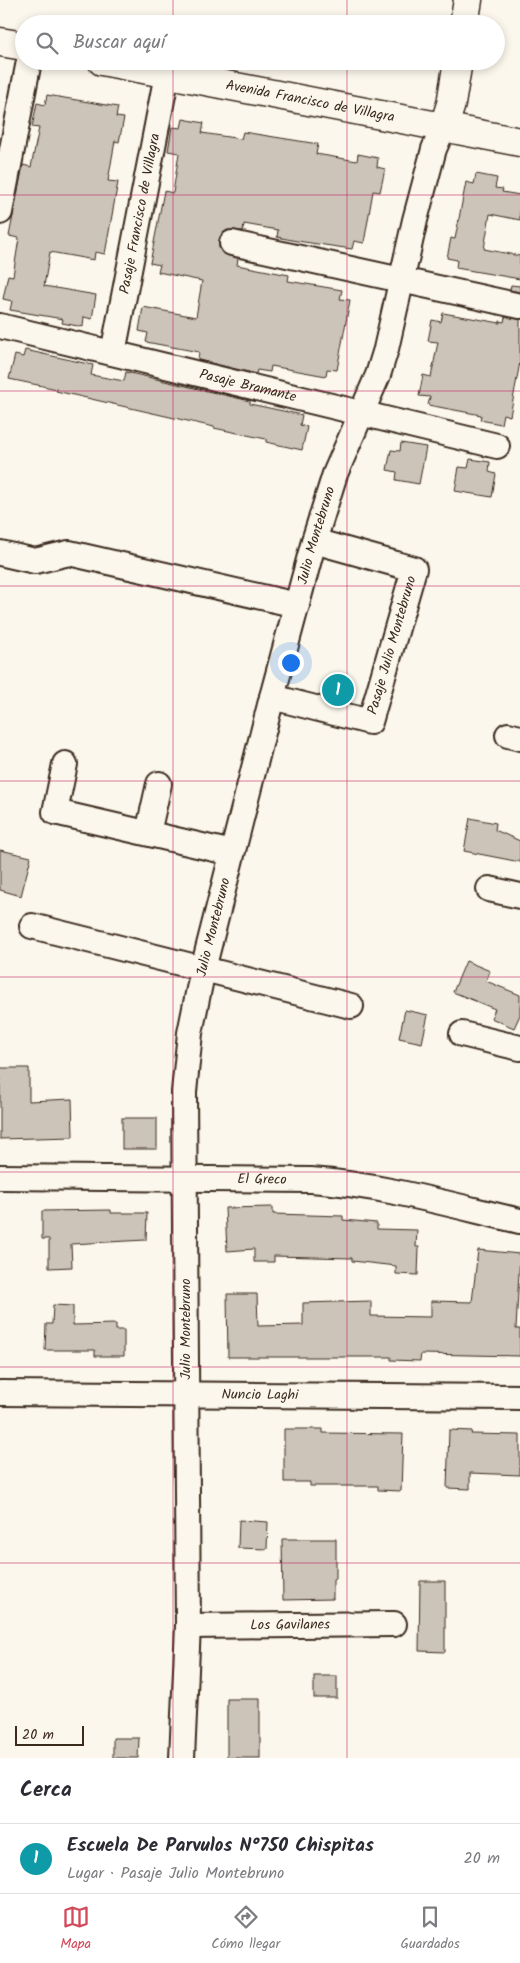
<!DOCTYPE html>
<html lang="es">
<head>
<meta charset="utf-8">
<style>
	:root { --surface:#fff; --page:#f2f2f3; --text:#2b2b33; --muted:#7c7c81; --line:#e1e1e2; --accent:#d1495b }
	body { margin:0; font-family:Kalam,sans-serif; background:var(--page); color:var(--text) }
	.scale { position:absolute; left:15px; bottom:12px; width:69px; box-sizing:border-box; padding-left:5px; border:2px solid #3b2a1e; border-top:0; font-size:14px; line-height:18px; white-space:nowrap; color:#3b2a1e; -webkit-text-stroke:4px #fbf7ec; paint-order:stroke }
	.you { position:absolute; left:290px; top:662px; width:18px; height:18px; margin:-12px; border:4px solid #fff; border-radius:50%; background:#1a73e8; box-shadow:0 0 0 8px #1a73e833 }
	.badge { display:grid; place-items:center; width:32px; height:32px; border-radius:50%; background:var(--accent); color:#fff; font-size:16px; font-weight:700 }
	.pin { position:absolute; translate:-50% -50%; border:2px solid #fff; box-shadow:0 1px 5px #0006 }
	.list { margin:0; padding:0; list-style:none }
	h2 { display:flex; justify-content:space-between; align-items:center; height:65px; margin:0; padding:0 20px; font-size:21px }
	h2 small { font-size:16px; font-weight:400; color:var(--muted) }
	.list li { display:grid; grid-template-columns:32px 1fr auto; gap:15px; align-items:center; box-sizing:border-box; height:70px; padding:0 20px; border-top:1px solid var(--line) }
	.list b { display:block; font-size:19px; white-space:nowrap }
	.list p { margin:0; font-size:16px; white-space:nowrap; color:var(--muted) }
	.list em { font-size:16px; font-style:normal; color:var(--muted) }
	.icon { flex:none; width:28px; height:28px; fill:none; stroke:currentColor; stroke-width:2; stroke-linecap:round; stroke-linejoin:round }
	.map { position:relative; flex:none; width:520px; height:1758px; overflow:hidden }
	.search { position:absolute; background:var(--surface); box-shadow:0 2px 8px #0003; left:15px; right:15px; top:15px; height:55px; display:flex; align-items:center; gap:12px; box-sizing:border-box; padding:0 18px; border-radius:28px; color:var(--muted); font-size:19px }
	.sheet { height:135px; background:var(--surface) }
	nav { display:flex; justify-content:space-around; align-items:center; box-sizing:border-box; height:70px; border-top:1px solid var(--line); background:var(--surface); font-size:14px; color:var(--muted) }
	nav a { display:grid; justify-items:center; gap:2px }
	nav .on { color:var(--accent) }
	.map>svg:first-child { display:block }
	.building { fill:#ccc4b9; stroke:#3b2a1e }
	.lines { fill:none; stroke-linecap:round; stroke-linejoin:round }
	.minor-casing { stroke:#3b2a1e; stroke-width:28 }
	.tertiary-casing { stroke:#3b2a1e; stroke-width:31 }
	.minor { stroke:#fbf7ec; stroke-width:24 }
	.tertiary { stroke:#fbf7ec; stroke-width:28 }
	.grid { fill:none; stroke:#c2185b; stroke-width:1; stroke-opacity:0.55 }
	.labels { text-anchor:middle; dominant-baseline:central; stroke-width:4.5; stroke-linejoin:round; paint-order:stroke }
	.street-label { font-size:14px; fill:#3b2a1e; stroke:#fbf7ec }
</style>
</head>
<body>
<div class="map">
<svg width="520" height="1758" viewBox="0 0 520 1758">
	<rect width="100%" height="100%" fill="#fbf7ec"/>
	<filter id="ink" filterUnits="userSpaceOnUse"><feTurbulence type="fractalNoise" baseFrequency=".02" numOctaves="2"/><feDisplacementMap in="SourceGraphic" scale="10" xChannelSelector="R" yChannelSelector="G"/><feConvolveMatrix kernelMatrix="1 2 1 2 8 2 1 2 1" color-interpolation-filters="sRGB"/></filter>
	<g filter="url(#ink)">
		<!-- building -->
		<g class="building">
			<path d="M47,95L118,107L116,117L124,118L119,142L115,141L108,181L118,182L105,254L95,252L94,260L50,252L44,286L96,295L92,319L84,317L83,327L62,323L63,319L10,310L12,301L3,299L8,275L13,276L19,238L9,236L23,165L31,167L39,128L32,127L37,103L45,105Z"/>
			<path d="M183,119L204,123L202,133L241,139L243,132L318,144L316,154L357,161L358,154L378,158L377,167L385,169L380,192L373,191L364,243L354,241L352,249L297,241L277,237L278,230L244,224L243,231L227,230L222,234L219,241V248L222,253L238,258L237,265L289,275L288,281L342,290L340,299L350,300L337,370L327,369L326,376L271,366L270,372L257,370L256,374L198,360L199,352L146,342L148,333L139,331L143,307L196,317L202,281L158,272L160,265L150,263L164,191L173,193L179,153L168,151L172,127L181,128Z"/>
			<path d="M476,174L497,178L495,188L503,189L502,192L520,195V220L490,214L484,249L520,256V279L456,268L457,260L447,258L451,238L455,239L466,182L474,184Z"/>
			<path d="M511,285L520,286V292L510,290Z"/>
			<path d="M443,313L500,323V321L504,322L505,317L520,319V362L510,416L503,414L501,424L480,420L481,415L428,405L430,397L419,396L423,375L431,377L438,342L428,341L432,320L441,322Z"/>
			<path d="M25,350L93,365L91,375L124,381L126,372L250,401V404L302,415L300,425L307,427L302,450L266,442V439L214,428V427L56,391L57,389L9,379L15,355L23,357Z"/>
			<path d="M401,443L426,447L419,484L396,480L397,472L387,470L391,450L400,451Z"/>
			<path d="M470,459L490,462L489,472L496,474L492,497L455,491L459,467L468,468Z"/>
			<path d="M470,818L496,823L495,830L520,841V862L464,851Z"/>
			<path d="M0,850L31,857L21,896L0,890Z"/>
			<path d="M466,961L490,971L486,981L520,995V1015L514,1028L491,1018L495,1009L453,992Z"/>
			<path d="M405,1010L428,1015L422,1043L399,1038Z"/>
			<path d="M0,1068H29V1101L72,1099L73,1137L0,1139Z"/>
			<rect x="122" y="1118" width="35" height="31"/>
			<path d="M273,1207V1214L343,1216V1220L377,1223V1229L417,1230L416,1247H419L418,1275L396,1274V1266L352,1261V1258L274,1256V1262H254V1249L227,1251L225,1208Z"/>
			<path d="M111,1210V1213H147L146,1240L71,1244L72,1267L49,1268V1239H42V1211Z"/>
			<path d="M478,1250L520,1254L516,1329H520V1356L421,1354L420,1361L391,1360V1357H228L227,1294H257L258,1326L303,1325V1303L371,1301V1316L431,1317V1301L472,1302Z"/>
			<path d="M53,1305L73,1306V1325L116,1324V1330H124V1356H95V1350H45L46,1324H52Z"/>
			<path d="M284,1429H323V1433L403,1434L401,1491L378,1490V1486H310V1482H284Z"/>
			<path d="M449,1430L472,1431L471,1434L520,1435V1475L470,1473V1489L447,1488Z"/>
			<path d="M239,1520L268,1522L267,1549L238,1548Z"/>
			<path d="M282,1539H336V1579L333,1580V1599L283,1600Z"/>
			<path d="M420,1581H445V1652L419,1651Z"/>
			<rect x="314" y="1676" width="23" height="22"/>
			<rect x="227" y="1699" width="33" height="59"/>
			<path d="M113,1738H139L138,1758H113Z"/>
		</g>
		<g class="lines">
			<!-- minor casing -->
			<g class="minor-casing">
				<g id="minor">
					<path d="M0,212L29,61"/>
					<path d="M232,243L520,306"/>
					<path id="s1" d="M0,326L497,446"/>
					<path id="s2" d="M113,353L167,74"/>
					<path d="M0,553L35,561L69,553L297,605"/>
					<path id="s3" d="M272,697L370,722L414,569L314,541"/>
					<path d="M508,735L520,738"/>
					<path d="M65,764L55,812L232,853"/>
					<path d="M148,833L159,784"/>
					<path d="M489,889L520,896"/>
					<path d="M32,926L351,1006"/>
					<path d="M462,1034L520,1048"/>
					<path id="s4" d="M0,1177L311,1180C382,1185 451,1205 520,1221"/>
					<path id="s5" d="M0,1393L520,1397"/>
					<path id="s6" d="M188,1626L394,1624"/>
					<path id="s7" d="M182,1758L188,1626L184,1092L190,1033L203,969L272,697L314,541L335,474L378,375L386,349L415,220L434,149L444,126"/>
				</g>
			</g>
			<!-- tertiary casing -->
			<g class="tertiary-casing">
				<g id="tertiary">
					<path d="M464,24L468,0"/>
					<path d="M0,42L24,46"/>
					<path id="s8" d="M102,61L520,142"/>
					<path d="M444,126L451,104L458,61"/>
				</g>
			</g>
			<!-- minor -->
			<use href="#minor" class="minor"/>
			<!-- tertiary -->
			<use href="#tertiary" class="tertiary"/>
		</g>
	</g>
	<!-- grid -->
	<path class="grid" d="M173,0V24M347,0V24M173,61V1758M347,61V1758M0,195H520M0,391H520M0,586H520M0,781H520M0,977H520M0,1172H520M0,1367H520M0,1563H520"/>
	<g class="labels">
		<!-- street labels -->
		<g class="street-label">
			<text stroke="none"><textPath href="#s8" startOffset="212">Avenida Francisco de Villagra</textPath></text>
			<text stroke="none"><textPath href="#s2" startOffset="142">Pasaje Francisco de Villagra</textPath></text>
			<text stroke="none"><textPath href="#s1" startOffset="255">Pasaje Bramante</textPath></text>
			<text stroke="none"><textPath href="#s7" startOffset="1239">Julio Montebruno</textPath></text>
			<text stroke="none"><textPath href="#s3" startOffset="181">Pasaje Julio Montebruno</textPath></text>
			<text stroke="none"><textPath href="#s7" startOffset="834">Julio Montebruno</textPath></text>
			<text stroke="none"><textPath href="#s4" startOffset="262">El Greco</textPath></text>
			<text transform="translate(186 1329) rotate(-90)">Julio Montebruno</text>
			<text stroke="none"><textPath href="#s5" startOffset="260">Nuncio Laghi</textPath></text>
			<text stroke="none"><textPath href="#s6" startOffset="102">Los Gavilanes</textPath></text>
		</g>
	</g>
</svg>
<div class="scale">20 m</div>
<div class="you"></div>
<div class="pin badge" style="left:338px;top:690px;background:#0f9aa8">1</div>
<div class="search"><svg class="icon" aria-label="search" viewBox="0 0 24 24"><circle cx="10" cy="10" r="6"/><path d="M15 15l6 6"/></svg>Buscar aquí</div>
</div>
<section class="sheet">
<h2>Cerca<small></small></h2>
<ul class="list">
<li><span class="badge" style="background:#0f9aa8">1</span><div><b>Escuela De Parvulos N°750 Chispitas</b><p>Lugar · Pasaje Julio Montebruno</p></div><em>20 m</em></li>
</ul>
</section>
<nav>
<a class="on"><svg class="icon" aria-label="map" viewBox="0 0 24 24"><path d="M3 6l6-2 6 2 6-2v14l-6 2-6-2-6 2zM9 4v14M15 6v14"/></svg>Mapa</a>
<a><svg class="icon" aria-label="directions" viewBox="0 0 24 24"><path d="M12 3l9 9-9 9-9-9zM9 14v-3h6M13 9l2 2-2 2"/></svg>Cómo llegar</a>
<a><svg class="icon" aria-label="saved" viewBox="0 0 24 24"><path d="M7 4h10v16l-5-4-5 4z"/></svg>Guardados</a>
</nav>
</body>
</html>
